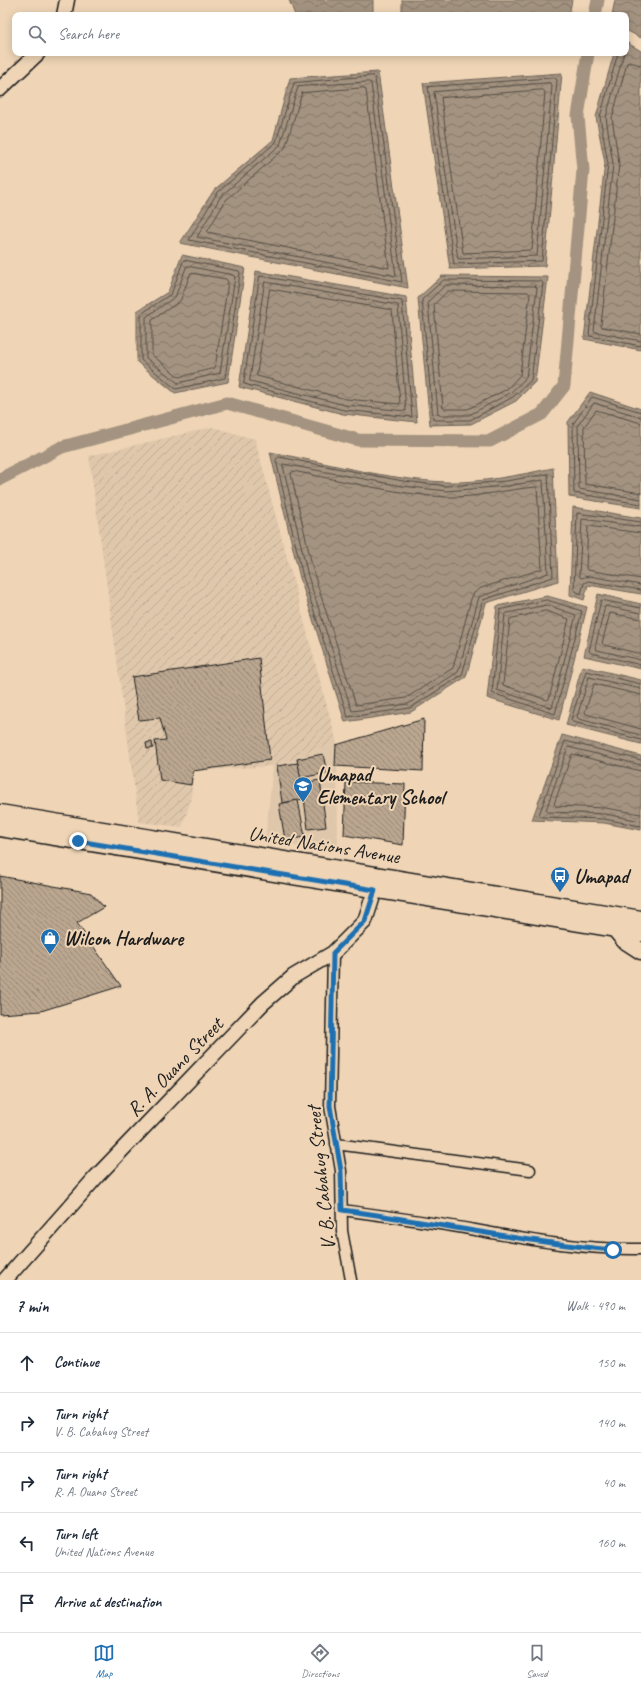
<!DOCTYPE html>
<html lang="en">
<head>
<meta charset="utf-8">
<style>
	:root { --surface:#fff; --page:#f6f6f7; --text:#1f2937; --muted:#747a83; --line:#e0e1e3; --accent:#1f6fb2 }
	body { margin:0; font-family:Caveat,sans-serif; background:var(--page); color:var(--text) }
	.stop { position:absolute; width:12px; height:12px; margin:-9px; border:3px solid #1f6fb2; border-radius:50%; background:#fff }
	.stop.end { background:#1f6fb2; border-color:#fff; box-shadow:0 1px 4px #0008 }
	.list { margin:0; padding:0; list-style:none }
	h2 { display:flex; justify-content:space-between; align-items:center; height:52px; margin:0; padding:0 16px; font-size:17px }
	h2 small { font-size:13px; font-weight:400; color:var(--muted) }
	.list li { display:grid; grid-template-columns:26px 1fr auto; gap:12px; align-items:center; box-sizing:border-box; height:60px; padding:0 16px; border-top:1px solid var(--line) }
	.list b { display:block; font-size:15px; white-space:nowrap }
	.list p { margin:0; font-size:13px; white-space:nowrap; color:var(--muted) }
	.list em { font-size:13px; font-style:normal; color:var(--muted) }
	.icon { flex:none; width:22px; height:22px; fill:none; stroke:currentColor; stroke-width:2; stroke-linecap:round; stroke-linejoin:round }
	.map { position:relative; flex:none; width:641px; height:1280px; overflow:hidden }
	.search { position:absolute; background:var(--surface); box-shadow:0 2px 10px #0003; left:12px; right:12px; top:12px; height:44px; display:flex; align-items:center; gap:10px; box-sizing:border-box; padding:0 14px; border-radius:8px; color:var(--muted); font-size:15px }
	.sheet { height:352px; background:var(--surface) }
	nav { display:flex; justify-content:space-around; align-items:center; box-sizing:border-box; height:56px; border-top:1px solid var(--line); background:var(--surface); font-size:11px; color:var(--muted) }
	nav a { display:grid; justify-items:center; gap:2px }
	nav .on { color:var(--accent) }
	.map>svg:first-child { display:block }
	.built { fill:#dfc7ab }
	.industrial { fill:url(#industrial-furrows) }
	.water { fill:url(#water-waves); stroke:#6e6358 }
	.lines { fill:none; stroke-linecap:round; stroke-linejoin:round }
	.shore { stroke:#524c44; stroke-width:1 }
	.canal { stroke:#a49380; stroke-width:13 }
	.building { fill:url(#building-back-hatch); stroke:#1c1c1c }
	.street-casing { stroke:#1c1c1c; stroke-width:13 }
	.secondary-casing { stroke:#1c1c1c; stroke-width:17 }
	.primary-casing { stroke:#1c1c1c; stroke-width:19 }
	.street { stroke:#efd5b6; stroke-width:10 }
	.secondary { stroke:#efd5b6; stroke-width:14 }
	.primary { stroke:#efd5b6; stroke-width:16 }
	.route { stroke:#1f6fb2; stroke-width:5 }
	.labels { text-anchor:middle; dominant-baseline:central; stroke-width:4; stroke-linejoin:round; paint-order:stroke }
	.poi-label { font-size:20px; font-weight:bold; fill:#1c1c1c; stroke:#efd5b6; text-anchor:start }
	.street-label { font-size:20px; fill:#1c1c1c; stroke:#efd5b6 }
</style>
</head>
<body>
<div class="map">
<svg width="641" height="1280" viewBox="0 0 641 1280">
	<defs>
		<pattern id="industrial-furrows" width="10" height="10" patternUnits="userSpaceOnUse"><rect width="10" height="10" fill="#dfc7ab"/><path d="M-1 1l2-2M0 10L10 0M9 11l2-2" fill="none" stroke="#bfaa93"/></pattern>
		<pattern id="water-waves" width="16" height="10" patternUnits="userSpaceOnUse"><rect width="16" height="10" fill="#a49380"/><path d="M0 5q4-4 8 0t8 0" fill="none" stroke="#857768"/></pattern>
		<pattern id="building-back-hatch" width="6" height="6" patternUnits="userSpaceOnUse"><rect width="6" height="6" fill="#bba790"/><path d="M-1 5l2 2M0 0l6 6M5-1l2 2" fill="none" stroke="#978775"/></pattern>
	</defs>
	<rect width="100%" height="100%" fill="#efd5b6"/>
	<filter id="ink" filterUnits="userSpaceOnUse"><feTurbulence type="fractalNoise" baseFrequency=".025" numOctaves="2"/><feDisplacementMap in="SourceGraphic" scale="8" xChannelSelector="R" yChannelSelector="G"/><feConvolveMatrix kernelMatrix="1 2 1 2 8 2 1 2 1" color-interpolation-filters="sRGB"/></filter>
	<g filter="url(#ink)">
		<!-- built -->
		<path class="built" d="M337,743L338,853L265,841L273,766Z"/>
		<!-- industrial -->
		<path class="industrial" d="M212,427L255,439L337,743L273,766L193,771L191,800L182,827L139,822L89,456Z"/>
		<!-- water -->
		<g class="water">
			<path d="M289,0H373V15H295Z"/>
			<path d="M402,0H572L569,15H402Z"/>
			<path d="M615,0H641V38L626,30V15H612Z"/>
			<path d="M626,42L641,51V350L584,339L605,163L596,117L614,53H626Z"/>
			<path d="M378,72L408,288L180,243L214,190L273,140L290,78Z"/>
			<path d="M562,73L545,266L450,269L423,83Z"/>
			<path d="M182,255L245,268L228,382L175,393L137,362V311L168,292Z"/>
			<path d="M256,271L406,297L417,422L343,414L239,387Z"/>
			<path d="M442,276L548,277L535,382L516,401L471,424L430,425L418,298Z"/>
			<path d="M590,392L641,409V508L569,497L568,422Z"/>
			<path d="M270,452C328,463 388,480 447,482C481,483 519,475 553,468L558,581L486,603L466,677L411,712L345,722L300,578Z"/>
			<path d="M573,507L641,518V594L588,585L584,600L570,595Z"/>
			<path d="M598,594L641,604V669L584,656Z"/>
			<path d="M547,596L587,607L559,720L487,698L497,606Z"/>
			<path d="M582,666L641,680V744L566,725Z"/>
			<path d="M562,735L641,756V830L604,823L532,820Z"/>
		</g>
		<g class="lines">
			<!-- shore -->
			<g class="shore">
				<path d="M618,53L600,117L608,164L589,335L590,336L641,346"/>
				<path d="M624,53L606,117L613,164L594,331L596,332L641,341"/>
				<path d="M641,65L629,62L627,63L612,118L619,164L601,325L602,327L641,334"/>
				<path d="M373,76L375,78L402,282L189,240L217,193L276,142L294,83Z"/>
				<path d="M555,78L557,80L542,261L454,264L428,87Z"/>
				<path d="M369,82L371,83L396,276L197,237L221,196L280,145L298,87Z"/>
				<path d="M550,83L552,86L537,256L458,259L434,92Z"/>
				<path d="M364,88L366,90L389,268L207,232L226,200L285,148L302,93Z"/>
				<path d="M543,90L545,92L532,250L463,253L441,98Z"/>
				<path d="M184,260L239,271L240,273L225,378L176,389L141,360V314L171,294Z"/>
				<path d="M187,266L233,275L235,277L220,373L178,383L146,358V317L175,297Z"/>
				<path d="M191,273L226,279L228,282L215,368L179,377L152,355V320L180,301Z"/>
				<path d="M260,276L402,301L412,417L344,410L244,384Z"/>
				<path d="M444,280L541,281L543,283L531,380L513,397L470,420H435L433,419L422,300Z"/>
				<path d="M265,282L398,305L406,411L345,405L250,381Z"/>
				<path d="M446,285L535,286L537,288L526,378L510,393L469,415H439L438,414L428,302Z"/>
				<path d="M270,289L392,310L400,404L346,399L257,376Z"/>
				<path d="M448,291L528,292L530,294L520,375L507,389L468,409H445L443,408L434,305Z"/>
				<path d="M641,412L592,397L573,424L574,493L641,504"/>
				<path d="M641,417L594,403L578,425L579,489L641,499"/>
				<path d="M641,423L596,410L584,427L585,484L641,493"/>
				<path d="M279,457L403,481L448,486L506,481L548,474L553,577L483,600L462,675L410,708L348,717L303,577L276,460Z"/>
				<path d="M283,464L402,486L447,491L507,486L543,480L548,573L479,597L458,672L408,704L352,711L308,576Z"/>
				<path d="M293,471C344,481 395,494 446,497C477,498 507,489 537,487L542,569L481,588L474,593L471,599L453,668L406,698L356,705L314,574L291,474Z"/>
				<path d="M641,522L577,513L574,590L581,594L584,583L588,581L641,590"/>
				<path d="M641,527L582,519L579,576L581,578L589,576L641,585"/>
				<path d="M641,533L588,526L586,568L587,570L641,579"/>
				<path d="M547,600L582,611L555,714L492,693L500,610Z"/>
				<path d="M547,605L576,615L552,708L497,690L505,614Z"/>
				<path d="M641,608L601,600L589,651L591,653L641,665"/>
				<path d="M546,611L569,619L549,699L547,700L503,685L510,619Z"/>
				<path d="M641,613L605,606L595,648L597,650L641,660"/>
				<path d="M641,619L610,613L602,643L604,645L641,654"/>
				<path d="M641,684L586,671L571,720L573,722L641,740"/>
				<path d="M641,689L589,677L577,717L579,719L641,735"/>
				<path d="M641,695L594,684L585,712L586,714L641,729"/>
				<path d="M641,760L565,741L539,815L541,817L604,819L641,826"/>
				<path d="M641,765L568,747L546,810L548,812L605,814L641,821"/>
				<path d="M641,771L572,754L554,804L556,806L605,808L641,814"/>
			</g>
			<!-- canal -->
			<g class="canal">
				<path d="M595,15L598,0"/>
				<path d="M0,479L62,447L227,403L358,440L490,441L542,414L564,386L583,170L578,116L588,53"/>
			</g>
		</g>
		<!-- building -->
		<g class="building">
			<path d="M259,658L270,760L193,771L191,785L160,780L155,741L166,740L160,718L139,720L132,677Z"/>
			<path d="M424,719L423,771L335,766L336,745Z"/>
			<path d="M152,742L153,748L147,749L146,743Z"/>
			<path d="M323,754L327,773L300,778L297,759Z"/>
			<path d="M298,763L304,799L282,803L277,766Z"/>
			<path d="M320,780L326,827L308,829L302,783Z"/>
			<path d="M346,782L405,784L403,845L344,835Z"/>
			<path d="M298,800L305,837L285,840L279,804Z"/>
			<path d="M0,876L91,893L104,907L77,923L121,986L41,1011L0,1014Z"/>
		</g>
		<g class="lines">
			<!-- street casing -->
			<g class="street-casing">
				<g id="street">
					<path d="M333,953L330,1106L341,1171L342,1231L351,1280"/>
					<path d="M336,1144L530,1170"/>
					<path d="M342,1210C386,1216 431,1222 475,1230C530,1240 584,1250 641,1249"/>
				</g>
			</g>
			<!-- secondary casing -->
			<g class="secondary-casing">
				<g id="secondary">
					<path d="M64,15L67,0"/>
					<path d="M0,89L38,53"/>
					<path d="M5,1280L97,1176L263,1003L294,976L333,953L365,921L375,890"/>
				</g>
			</g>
			<!-- primary casing -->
			<g class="primary-casing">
				<g id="primary">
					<path d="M0,813L641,919"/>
					<path d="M0,828L641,933"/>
					<path d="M615,929L624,940L641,951"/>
				</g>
			</g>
			<!-- street -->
			<use href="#street" class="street"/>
			<!-- secondary -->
			<use href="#secondary" class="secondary"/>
			<!-- primary -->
			<use href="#primary" class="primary"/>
		</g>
	</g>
	<g class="lines" filter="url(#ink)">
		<!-- route -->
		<path class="route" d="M78,841L375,890L365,921L333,953L330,1106L341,1171L342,1210C432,1222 522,1242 613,1250"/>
	</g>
	<!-- icons -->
	<defs>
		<g id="school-pin" transform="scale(1)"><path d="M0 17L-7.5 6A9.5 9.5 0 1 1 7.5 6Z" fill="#1f6fb2" stroke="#efd5b6"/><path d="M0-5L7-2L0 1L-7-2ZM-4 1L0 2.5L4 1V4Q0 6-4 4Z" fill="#fff"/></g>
		<g id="bus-pin" transform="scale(1)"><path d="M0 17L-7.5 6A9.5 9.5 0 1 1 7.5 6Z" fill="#1f6fb2" stroke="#efd5b6"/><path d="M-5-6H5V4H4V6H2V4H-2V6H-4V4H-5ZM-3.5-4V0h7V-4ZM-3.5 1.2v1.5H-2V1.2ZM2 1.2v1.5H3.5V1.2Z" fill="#fff"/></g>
		<g id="shop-pin" transform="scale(1)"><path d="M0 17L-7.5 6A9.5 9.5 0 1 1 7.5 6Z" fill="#1f6fb2" stroke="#efd5b6"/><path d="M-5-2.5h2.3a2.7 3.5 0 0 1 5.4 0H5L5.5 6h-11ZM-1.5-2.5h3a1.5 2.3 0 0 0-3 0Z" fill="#fff"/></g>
	</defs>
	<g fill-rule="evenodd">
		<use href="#school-pin" x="303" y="786"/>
		<use href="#bus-pin" x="560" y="876"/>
		<use href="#shop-pin" x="50" y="938"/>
	</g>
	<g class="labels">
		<!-- poi labels -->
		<g class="poi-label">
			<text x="317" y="774">Umapad<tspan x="317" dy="23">Elementary School</tspan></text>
			<text x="574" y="876">Umapad</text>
			<text x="64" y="938">Wilcon Hardware</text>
		</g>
		<!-- street labels -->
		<g class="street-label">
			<text transform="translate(324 845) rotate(9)">United Nations Avenue</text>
			<text transform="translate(175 1067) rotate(-46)">R. A. Ouano Street</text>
			<text transform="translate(321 1178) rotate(-96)">V. B. Cabahug Street</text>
		</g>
	</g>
</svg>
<div class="stop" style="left:613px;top:1250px"></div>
<div class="stop end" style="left:78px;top:841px"></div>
<div class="search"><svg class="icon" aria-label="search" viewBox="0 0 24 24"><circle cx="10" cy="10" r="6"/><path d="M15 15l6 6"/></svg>Search here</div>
</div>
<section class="sheet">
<h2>7 min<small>Walk · 490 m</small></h2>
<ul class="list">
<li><svg class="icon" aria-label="ahead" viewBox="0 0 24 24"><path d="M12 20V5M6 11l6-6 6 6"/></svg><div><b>Continue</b></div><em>150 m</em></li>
<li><svg class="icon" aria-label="right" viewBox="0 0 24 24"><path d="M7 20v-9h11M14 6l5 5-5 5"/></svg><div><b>Turn right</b><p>V. B. Cabahug Street</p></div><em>140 m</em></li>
<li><svg class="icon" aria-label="right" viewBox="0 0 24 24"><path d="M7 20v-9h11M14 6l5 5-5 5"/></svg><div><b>Turn right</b><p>R. A. Ouano Street</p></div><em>40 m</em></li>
<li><svg class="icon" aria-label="left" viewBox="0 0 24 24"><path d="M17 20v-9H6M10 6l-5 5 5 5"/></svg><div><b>Turn left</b><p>United Nations Avenue</p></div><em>160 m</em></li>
<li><svg class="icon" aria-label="arrive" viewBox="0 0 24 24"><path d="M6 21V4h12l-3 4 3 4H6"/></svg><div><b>Arrive at destination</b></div></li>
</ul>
</section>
<nav>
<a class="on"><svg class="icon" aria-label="map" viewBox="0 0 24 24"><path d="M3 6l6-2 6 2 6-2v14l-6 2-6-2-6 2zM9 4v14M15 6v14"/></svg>Map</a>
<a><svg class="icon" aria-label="directions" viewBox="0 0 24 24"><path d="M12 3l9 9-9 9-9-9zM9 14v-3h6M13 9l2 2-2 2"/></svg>Directions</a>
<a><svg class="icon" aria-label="saved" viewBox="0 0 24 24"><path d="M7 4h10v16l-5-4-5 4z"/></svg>Saved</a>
</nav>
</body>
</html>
